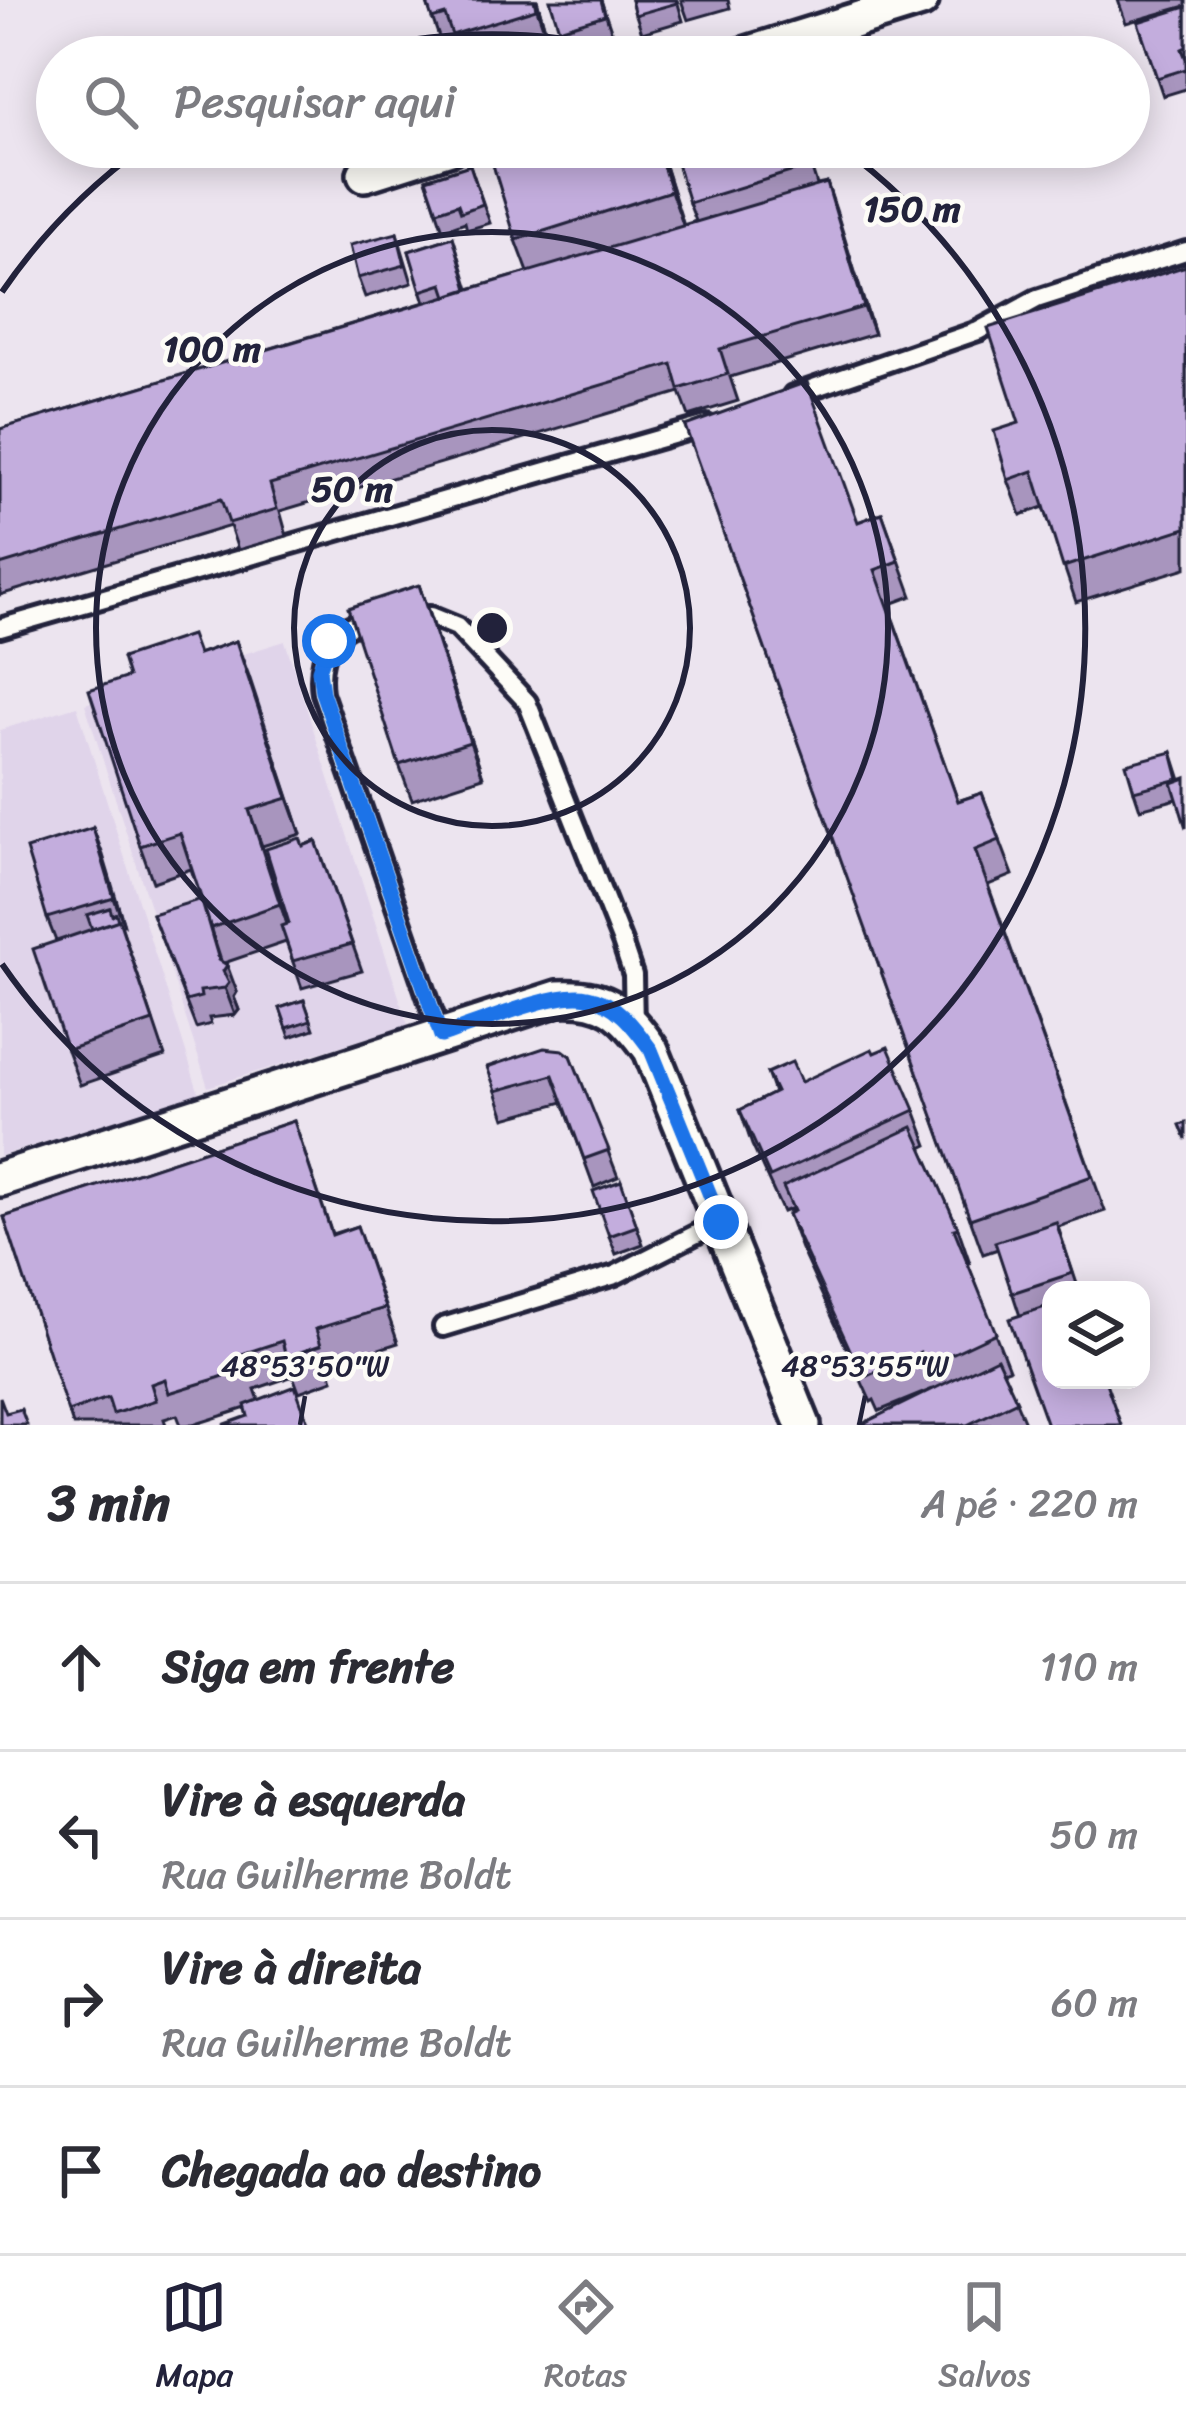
<!DOCTYPE html>
<html lang="pt">
<head>
<meta charset="utf-8">
<style>
	:root { --surface:#fff; --page:#f2f2f3; --text:#2b2b33; --muted:#7c7c81; --line:#e1e1e2; --accent:#22223b }
	body { margin:0; font-family:Sriracha,sans-serif; background:var(--page); color:var(--text) }
	.controls { position:absolute; right:36px; bottom:36px; display:grid; overflow:hidden; border-radius:24px; box-shadow:0 6px 30px #0003 }
	.controls button { width:108px; height:108px; display:grid; place-items:center; padding:0; border:0; border-bottom:3px solid var(--line); background:var(--surface); color:var(--text); font:60px sans-serif }
	.stop { position:absolute; width:36px; height:36px; margin:-27px; border:9px solid #1a73e8; border-radius:50%; background:#fff }
	.stop.end { background:#1a73e8; border-color:#fff; box-shadow:0 3px 12px #0008 }
	.list { margin:0; padding:0; list-style:none }
	h2 { display:flex; justify-content:space-between; align-items:center; height:156px; margin:0; padding:0 48px; font-size:51px }
	h2 small { font-size:39px; font-weight:400; color:var(--muted) }
	.list li { display:grid; grid-template-columns:78px 1fr auto; gap:36px; align-items:center; box-sizing:border-box; height:168px; padding:0 48px; border-top:3px solid var(--line) }
	.list b { display:block; font-size:45px; white-space:nowrap }
	.list p { margin:0; font-size:39px; white-space:nowrap; color:var(--muted) }
	.list em { font-size:39px; font-style:normal; color:var(--muted) }
	.icon { flex:none; width:66px; height:66px; fill:none; stroke:currentColor; stroke-width:2; stroke-linecap:round; stroke-linejoin:round }
	.map { position:relative; flex:none; width:1186px; height:1425px; overflow:hidden }
	.search { position:absolute; background:var(--surface); box-shadow:0 6px 30px #0003; left:36px; right:36px; top:36px; height:132px; display:flex; align-items:center; gap:30px; box-sizing:border-box; padding:0 42px; border-radius:66px; color:var(--muted); font-size:45px }
	.sheet { height:828px; background:var(--surface) }
	nav { display:flex; justify-content:space-around; align-items:center; box-sizing:border-box; height:168px; border-top:3px solid var(--line); background:var(--surface); font-size:33px; color:var(--muted) }
	nav a { display:grid; justify-items:center; gap:6px }
	nav .on { color:var(--accent) }
	.map>svg:first-child { display:block }
	.built { fill:#e0d4ea }
	.lines { fill:none; stroke-linecap:round; stroke-linejoin:round }
	.service-casing { stroke:#22223b; stroke-width:26 }
	.minor-casing { stroke:#22223b; stroke-width:42 }
	.service { stroke:#fdfcf7; stroke-width:16 }
	.minor { stroke:#fdfcf7; stroke-width:33 }
	.wall { fill:#a895be; stroke:#22223b; stroke-width:3 }
	.shaded-wall { fill:#88799b; stroke:#22223b; stroke-width:3 }
	.building { fill:#c3addd; stroke:#22223b; stroke-width:3 }
	.route { stroke:#1a73e8; stroke-width:15 }
	.ticks { fill:none; stroke:#22223b; stroke-width:4.5 }
	.ring { fill:none; stroke:#22223b; stroke-width:6 }
	.ticks-label { font-size:30px; text-anchor:middle; fill:#22223b; stroke:#fdfcf7; stroke-width:9; stroke-linejoin:round; paint-order:stroke }
	.centre { fill:#22223b; stroke:#fdfcf7; stroke-width:6 }
	.ring-label { font-size:36px; text-anchor:middle; font-weight:bold; fill:#22223b; stroke:#fdfcf7; stroke-width:9; stroke-linejoin:round; paint-order:stroke }
</style>
</head>
<body>
<div class="map">
<svg width="1186" height="1425" viewBox="0 0 1186 1425">
	<rect width="100%" height="100%" fill="#ece4ef"/>
	<filter id="ink" filterUnits="userSpaceOnUse"><feTurbulence type="fractalNoise" baseFrequency=".00833" numOctaves="2"/><feDisplacementMap in="SourceGraphic" scale="24" xChannelSelector="R" yChannelSelector="G"/><feConvolveMatrix kernelMatrix="1 2 1 2 8 2 1 2 1" color-interpolation-filters="sRGB"/></filter>
	<g filter="url(#ink)">
		<!-- built -->
		<g class="built">
			<path d="M285,641L408,1025L208,1087L85,704Z"/>
			<path d="M77,706L199,1094L0,1156V730Z"/>
		</g>
		<g class="lines">
			<!-- service casing -->
			<g class="service-casing">
				<g id="service">
					<path d="M793,395L978,331L1037,299L1186,251"/>
					<path d="M411,617L430,616L457,627L527,702L622,942L633,975L634,1027"/>
					<path d="M373,620C332,623 317,656 322,693L441,1036"/>
					<path d="M0,628L707,425"/>
					<path d="M443,1327L615,1275L720,1222"/>
				</g>
			</g>
			<!-- minor casing -->
			<g class="minor-casing">
				<g id="minor">
					<path d="M738,57L921,0"/>
					<path d="M365,174L450,147"/>
					<path d="M0,1179L558,998C606,995 624,1012 651,1050L803,1425"/>
				</g>
			</g>
			<!-- service -->
			<use href="#service" class="service"/>
			<!-- minor -->
			<use href="#minor" class="minor"/>
		</g>
		<!-- wall -->
		<g class="wall">
			<path d="M426,0H537L549,44L507,57H460L457,50L445,54Z"/>
			<path d="M601,0L615,42L569,56L559,29Z"/>
			<path d="M631,0H677L683,21L642,33Z"/>
			<path d="M681,0H728L730,8L688,20Z"/>
			<path d="M1118,0H1186V6L1126,23Z"/>
			<path d="M1186,7V89L1163,96L1138,22Z"/>
			<path d="M659,147L683,225L696,221L689,203L805,147L817,185L827,183L874,334L730,377L738,401L689,416L680,392L280,511L287,536L238,550L230,526L0,595V429L425,302L409,251L453,237L469,289L528,272L516,240Z"/>
			<path d="M932,147H960L962,155L938,163Z"/>
			<path d="M470,165L490,223L467,230L465,222L443,230L426,179Z"/>
			<path d="M397,233L412,283L365,297L358,278Z"/>
			<path d="M1186,266V568L1076,602L1044,507L1021,515L1008,480L1019,423Z"/>
			<path d="M685,426L858,522L882,513L912,596L888,605L958,801L982,793L1013,875L988,885L1105,1211L1058,1227L1079,1290H1051V1380L1020,1316L998,1249L983,1254Z"/>
			<path d="M419,585L483,777L412,800L399,765Z"/>
			<path d="M236,641L301,834L262,846L287,924L289,923L303,846L316,841L362,971L302,988L286,942L224,963L237,992L234,997L239,1010L235,1015L209,1018L211,1024L196,1028L152,914L202,902L191,869L153,882L140,846L198,654Z"/>
			<path d="M1172,752L1181,780L1177,799L1140,809L1134,791Z"/>
			<path d="M93,828L124,925H121L165,1056L80,1085L67,1050L56,941L47,918Z"/>
			<path d="M304,1000L314,1029L290,1037L280,1008Z"/>
			<path d="M571,1056L618,1177L594,1187L563,1102L505,1118L496,1091Z"/>
			<path d="M767,1073L915,1110L928,1145L922,1148L958,1228L970,1263L968,1264L1009,1369L1003,1371L1026,1425H860L933,1389L879,1411L874,1400L871,1402L801,1249L788,1214L792,1211L791,1209L783,1212L752,1145L740,1110L774,1093Z"/>
			<path d="M294,1121L332,1234L357,1226L398,1343L329,1365L333,1380L299,1392L293,1376L255,1389L259,1400L248,1416L246,1408L193,1425H181L177,1415L164,1419L166,1425H73L4,1217Z"/>
			<path d="M621,1181L643,1244L616,1254L609,1236Z"/>
		</g>
		<!-- shaded-wall -->
		<g class="shaded-wall">
			<path d="M534,0H537L549,44Z"/>
			<path d="M657,147H659L684,226L671,191Z"/>
			<path d="M827,183L836,210L874,334L864,307Z"/>
			<path d="M419,585L431,620L483,777L470,742Z"/>
			<path d="M236,641L249,676L301,834L288,798Z"/>
			<path d="M249,810L262,846L293,940L280,904Z"/>
			<path d="M93,828L103,855L124,925L114,898Z"/>
			<path d="M202,902L224,970L227,965L237,992L234,997L239,1010L235,1015L225,988Z"/>
		</g>
		<!-- building -->
		<g class="building">
			<path d="M426,0H534L536,9L452,35L445,15L432,19Z"/>
			<path d="M550,0H601L605,15L559,29Z"/>
			<path d="M631,0H676L677,3L635,15Z"/>
			<path d="M1186,7V47L1182,49L1186,59V69L1157,78L1138,22Z"/>
			<path d="M792,50L794,57H770Z"/>
			<path d="M505,147H657L671,191L516,240L489,152Z"/>
			<path d="M672,147H804L810,166L689,203Z"/>
			<path d="M470,165L483,204L461,212L458,204L437,211L426,179Z"/>
			<path d="M827,183L864,307L720,349L728,374L679,389L672,364L270,484L277,509L229,523L221,499L0,565V429Z"/>
			<path d="M397,233L405,265L358,278L350,245Z"/>
			<path d="M453,237L468,289L447,296L443,284L421,291L409,251Z"/>
			<path d="M1186,266V528L1063,567L1033,471L1008,480L994,431L1019,423L988,328Z"/>
			<path d="M807,382L858,522L882,513L899,561L875,570L958,801L982,793L1000,840L975,850L1092,1176L970,1219L685,426Z"/>
			<path d="M419,585L470,742L399,765L348,608Z"/>
			<path d="M191,635L198,654L236,641L288,798L249,810L280,904L211,928L180,833L140,846L89,690L128,677L122,658Z"/>
			<path d="M1172,752L1179,779L1134,791L1126,764Z"/>
			<path d="M1186,778V828L1172,783Z"/>
			<path d="M93,828L114,898L47,918L26,849Z"/>
			<path d="M300,838L303,846L316,841L352,944L293,961L281,926L289,923L266,849Z"/>
			<path d="M198,900L202,902L219,960L227,965L223,971L229,983L225,988L200,991L201,997L186,1001L152,914Z"/>
			<path d="M110,908L112,915L116,913L118,921L92,929L87,915Z"/>
			<path d="M119,920L153,1021L67,1050L33,949Z"/>
			<path d="M304,1000L311,1020L287,1028L280,1008Z"/>
			<path d="M888,1047L915,1110L770,1177L740,1110L776,1092L767,1073L792,1062L801,1082L872,1049L874,1053Z"/>
			<path d="M544,1048L563,1050L571,1056L609,1150L584,1159L553,1075L496,1091L487,1067Z"/>
			<path d="M294,1121L332,1235L357,1226L385,1308L316,1329L321,1345L286,1357L282,1341L242,1354L247,1368L218,1378L169,1393L165,1379L151,1384L156,1400L113,1414L108,1398L68,1412L4,1217Z"/>
			<path d="M1186,1123V1140L1180,1125Z"/>
			<path d="M913,1127L958,1228L954,1229L996,1333L926,1366L920,1352L867,1376L862,1365L858,1367L788,1214L794,1211L783,1187Z"/>
			<path d="M621,1181L637,1226L609,1236L593,1191Z"/>
			<path d="M1056,1222L1073,1273L1012,1293L995,1242Z"/>
			<path d="M1051,1305V1380H1105L1121,1425H1047L1009,1319Z"/>
			<path d="M997,1358L1017,1401L967,1425H860Z"/>
			<path d="M295,1386L309,1425H223L248,1416L245,1405Z"/>
			<path d="M0,1397L6,1413L21,1409L27,1425H0Z"/>
		</g>
	</g>
	<g class="lines" filter="url(#ink)">
		<!-- route -->
		<path class="route" d="M329,641L319,670L322,692L441,1036C475,1025 556,990 587,997C617,1002 635,1028 651,1050L721,1222"/>
	</g>
	<!-- ticks -->
	<path class="ticks" d="M300,1425L305,1396M859,1425L865,1396"/>
	<!-- distance rings -->
	<g class="ring">
		<circle cx="492" cy="628" r="198"/>
		<circle cx="492" cy="628" r="396"/>
		<path d="M2 292A594 594 0 0 1 143 147M333 56A594 594 0 0 1 651 56M841 147A594 594 0 1 1 2 964"/>
	</g>
	<g class="ticks-label">
		<text x="305" y="1376">48°53'50"W</text>
		<text x="865" y="1376">48°53'55"W</text>
	</g>
	<circle cx="492" cy="628" r="18" class="centre"/>
	<g class="ring-label">
		<text x="912" y="221">150 m</text>
		<text x="212" y="361">100 m</text>
		<text x="352" y="501">50 m</text>
	</g>
</svg>
<div class="controls">
<button><svg class="icon" aria-label="layers" viewBox="0 0 24 24"><path d="M12 4l9 5-9 5-9-5zM3 14l9 5 9-5"/></svg></button>
</div>
<div class="stop" style="left:329px;top:641px"></div>
<div class="stop end" style="left:721px;top:1222px"></div>
<div class="search"><svg class="icon" aria-label="search" viewBox="0 0 24 24"><circle cx="10" cy="10" r="6"/><path d="M15 15l6 6"/></svg>Pesquisar aqui</div>
</div>
<section class="sheet">
<h2>3 min<small>A pé · 220 m</small></h2>
<ul class="list">
<li><svg class="icon" aria-label="ahead" viewBox="0 0 24 24"><path d="M12 20V5M6 11l6-6 6 6"/></svg><div><b>Siga em frente</b></div><em>110 m</em></li>
<li><svg class="icon" aria-label="left" viewBox="0 0 24 24"><path d="M17 20v-9H6M10 6l-5 5 5 5"/></svg><div><b>Vire à esquerda</b><p>Rua Guilherme Boldt</p></div><em>50 m</em></li>
<li><svg class="icon" aria-label="right" viewBox="0 0 24 24"><path d="M7 20v-9h11M14 6l5 5-5 5"/></svg><div><b>Vire à direita</b><p>Rua Guilherme Boldt</p></div><em>60 m</em></li>
<li><svg class="icon" aria-label="arrive" viewBox="0 0 24 24"><path d="M6 21V4h12l-3 4 3 4H6"/></svg><div><b>Chegada ao destino</b></div></li>
</ul>
</section>
<nav>
<a class="on"><svg class="icon" aria-label="map" viewBox="0 0 24 24"><path d="M3 6l6-2 6 2 6-2v14l-6 2-6-2-6 2zM9 4v14M15 6v14"/></svg>Mapa</a>
<a><svg class="icon" aria-label="directions" viewBox="0 0 24 24"><path d="M12 3l9 9-9 9-9-9zM9 14v-3h6M13 9l2 2-2 2"/></svg>Rotas</a>
<a><svg class="icon" aria-label="saved" viewBox="0 0 24 24"><path d="M7 4h10v16l-5-4-5 4z"/></svg>Salvos</a>
</nav>
</body>
</html>
